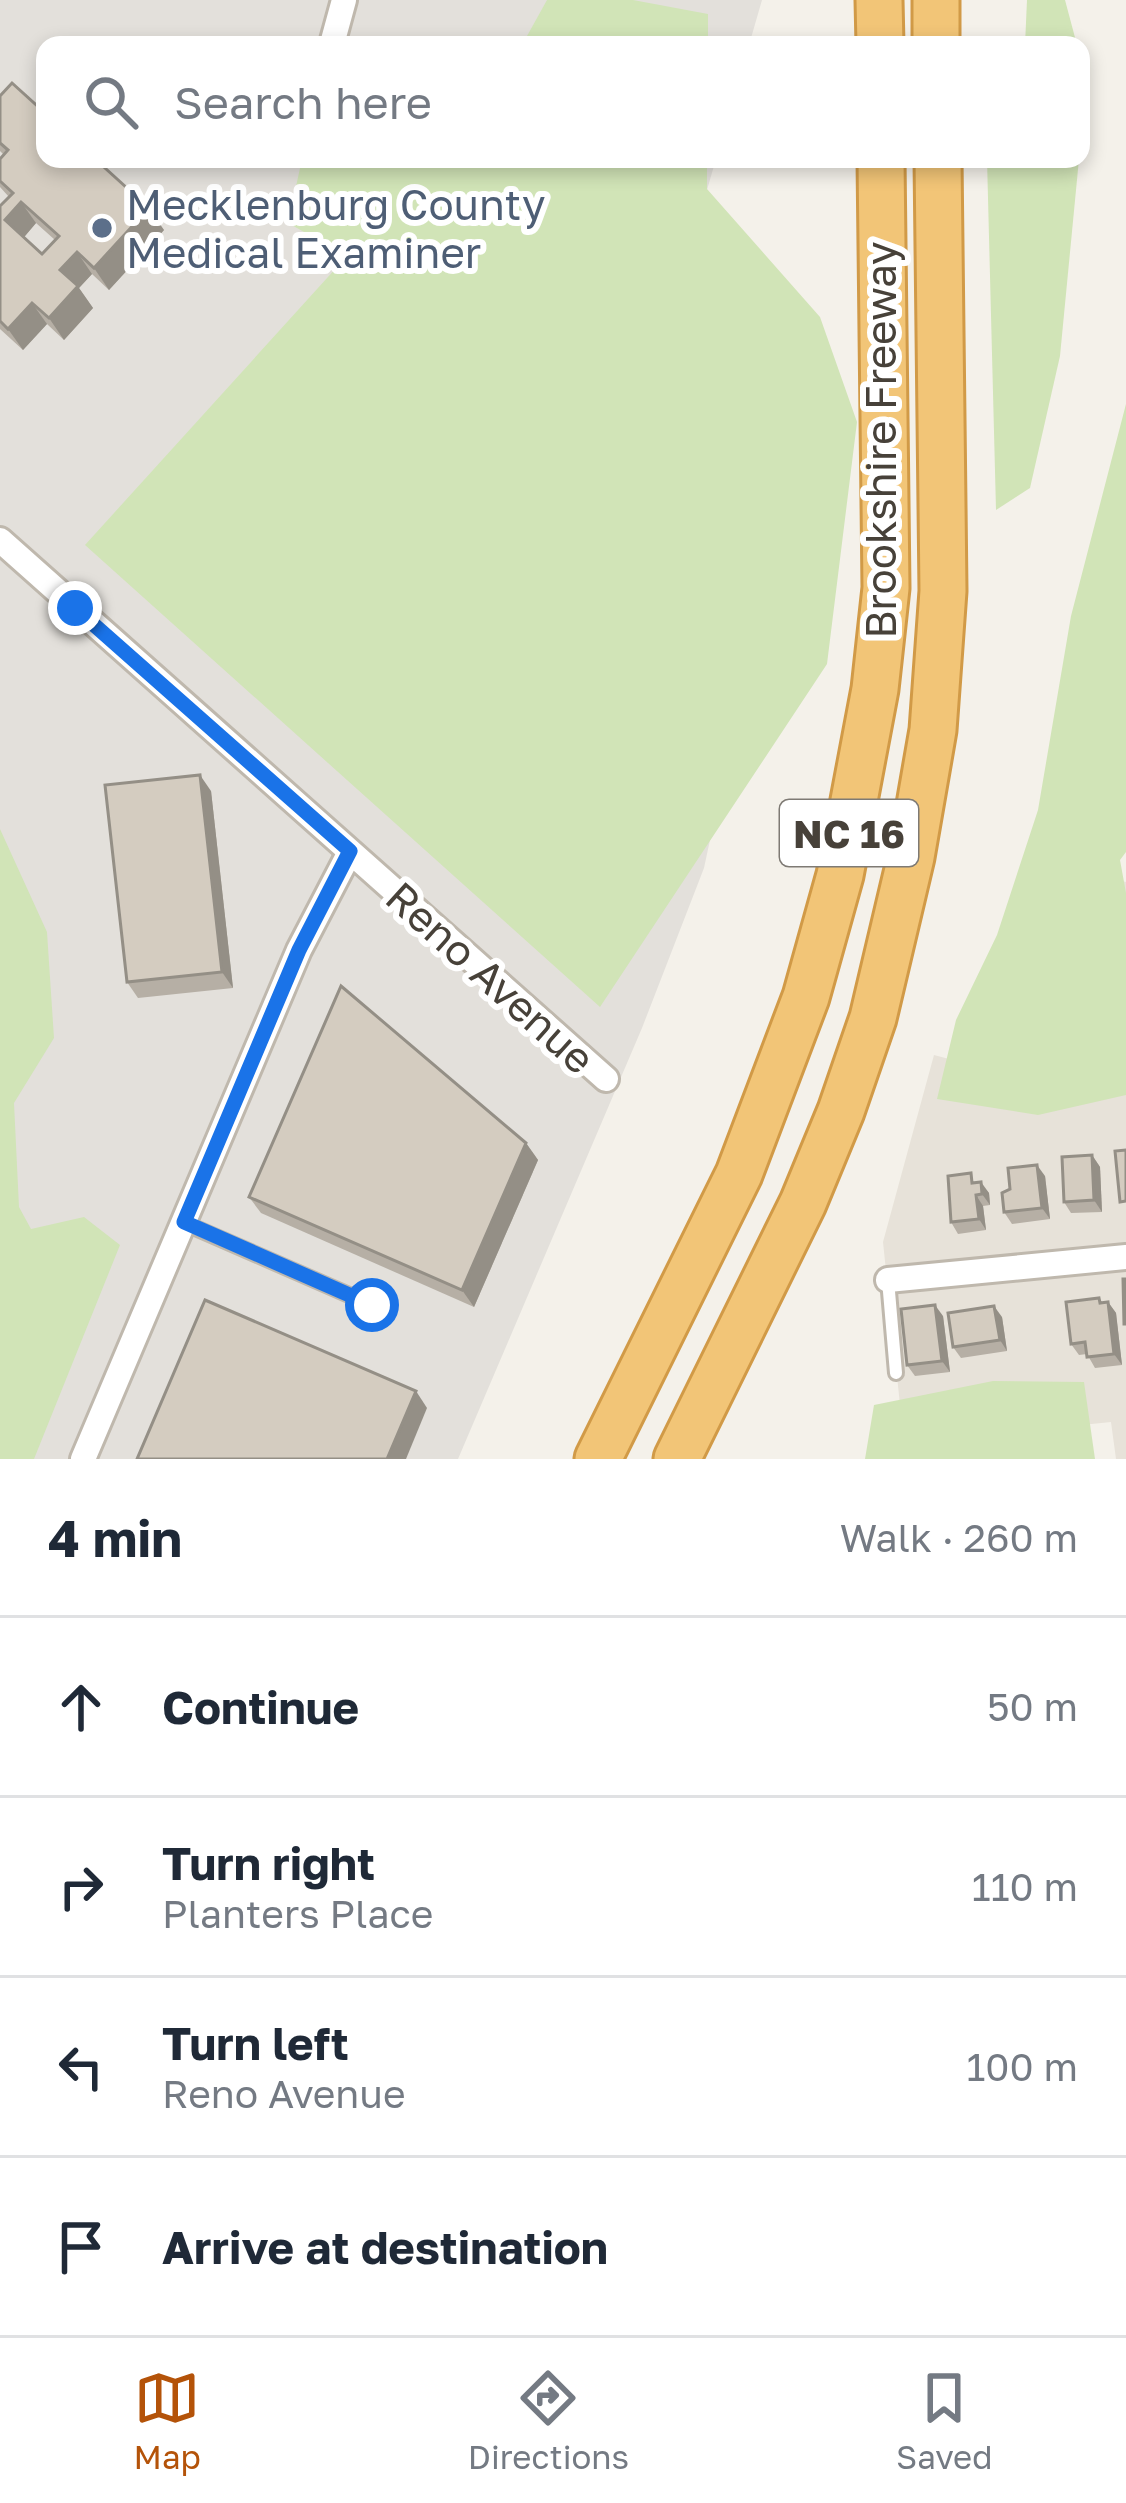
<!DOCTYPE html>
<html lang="en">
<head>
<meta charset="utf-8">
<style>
	:root { --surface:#fff; --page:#f6f6f7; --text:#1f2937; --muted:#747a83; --line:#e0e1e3; --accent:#b45309 }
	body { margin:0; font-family:"Golos Text",sans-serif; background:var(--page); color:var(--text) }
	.stop { position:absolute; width:36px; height:36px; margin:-27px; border:9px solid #1a73e8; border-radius:50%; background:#fff }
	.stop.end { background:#1a73e8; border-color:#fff; box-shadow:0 3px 12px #0008 }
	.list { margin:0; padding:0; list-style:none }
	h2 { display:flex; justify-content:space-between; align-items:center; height:156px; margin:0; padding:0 48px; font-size:51px }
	h2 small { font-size:39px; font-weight:400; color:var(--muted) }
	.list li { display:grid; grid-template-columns:78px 1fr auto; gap:36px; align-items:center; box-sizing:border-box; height:180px; padding:0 48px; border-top:3px solid var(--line) }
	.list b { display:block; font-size:45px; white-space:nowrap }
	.list p { margin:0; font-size:39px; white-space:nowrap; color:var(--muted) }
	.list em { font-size:39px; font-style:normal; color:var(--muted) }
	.icon { flex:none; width:66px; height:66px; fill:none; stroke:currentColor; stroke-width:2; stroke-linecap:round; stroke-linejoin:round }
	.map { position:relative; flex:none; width:1126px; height:1459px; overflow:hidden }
	.search { position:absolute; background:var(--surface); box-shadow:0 6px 18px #0003; left:36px; right:36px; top:36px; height:132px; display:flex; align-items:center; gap:30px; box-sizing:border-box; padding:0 42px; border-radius:24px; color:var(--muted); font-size:45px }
	.sheet { height:876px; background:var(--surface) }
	nav { display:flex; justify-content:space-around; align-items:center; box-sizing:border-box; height:168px; border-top:3px solid var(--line); background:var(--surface); font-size:33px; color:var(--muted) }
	nav a { display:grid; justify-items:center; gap:6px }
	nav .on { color:var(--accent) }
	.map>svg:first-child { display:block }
	.residential { fill:#e7e2d9 }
	.industrial { fill:#e3e0db }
	.green { fill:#d1e4b7 }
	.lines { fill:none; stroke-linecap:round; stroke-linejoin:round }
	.service-casing { stroke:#bfb8ad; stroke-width:18 }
	.minor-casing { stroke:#bfb8ad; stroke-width:30 }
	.motorway-casing { stroke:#d19a47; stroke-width:51 }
	.service { stroke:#fff; stroke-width:12 }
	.minor { stroke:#fff; stroke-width:24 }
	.motorway { stroke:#f2c577; stroke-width:45 }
	.wall { fill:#b6afa5; fill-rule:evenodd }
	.shaded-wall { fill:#948f86 }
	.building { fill:#d4ccc0; stroke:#948f86; stroke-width:3; fill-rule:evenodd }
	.route { stroke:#1a73e8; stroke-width:15 }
	.service-dot { fill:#5c6f8a; stroke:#fff; stroke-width:4.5 }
	.labels { text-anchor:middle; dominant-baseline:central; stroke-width:12; stroke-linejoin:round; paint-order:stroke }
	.shield { fill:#fff; stroke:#7e7a74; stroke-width:3 }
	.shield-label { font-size:39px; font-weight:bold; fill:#474139 }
	.service-label { font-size:42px; fill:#4e5e75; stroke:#fff; text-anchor:start }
	.street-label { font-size:42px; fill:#474139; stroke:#fff }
</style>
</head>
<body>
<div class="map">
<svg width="1126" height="1459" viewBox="0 0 1126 1459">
	<rect width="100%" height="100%" fill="#f4f1ea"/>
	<!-- residential -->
	<path class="residential" d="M1118,880L1126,882V1459H1116L1111,1422L904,1443L883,1242L934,1055L1070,1091Z"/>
	<!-- industrial -->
	<path class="industrial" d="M0,0H762L749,45H45V159H716L614,509L755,630L704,868L642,1028L458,1459H0Z"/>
	<!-- green -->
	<g class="green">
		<path d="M547,0H633L708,14V45H522Z"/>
		<path d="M1027,0H1065L1077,45H1025Z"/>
		<path d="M302,159H707V189L820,317L857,422L827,664L600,1007L85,545L347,256L288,223Z"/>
		<path d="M987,159H1079L1060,356L1030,488L996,510Z"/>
		<path d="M1126,404V852L1120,860L1126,893V1095L1038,1115L937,1099L956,1020L997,935L1038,810L1071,616Z"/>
		<path d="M0,829L47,932L54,1038L14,1103L19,1207L31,1229L84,1217L120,1245L34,1459H0Z"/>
		<path d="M993,1381L1084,1382L1095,1459H865L874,1405Z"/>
	</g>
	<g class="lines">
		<!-- service casing -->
		<g class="service-casing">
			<g id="service">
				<path d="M184,1223L372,1305"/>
				<path d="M888,1280L896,1373"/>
			</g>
		</g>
		<!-- minor casing -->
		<g class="minor-casing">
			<g id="minor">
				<path d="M332,44L344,0"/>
				<path d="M0,540L606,1079"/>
				<path d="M888,1280L1126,1257"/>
				<path d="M83,1459L299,950L350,852"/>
			</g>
		</g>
		<!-- motorway casing -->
		<g class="motorway-casing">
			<g id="motorway">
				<path d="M879,0L880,45"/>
				<path d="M936,0V45"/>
				<path d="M598,1459L739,1174L806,997L840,875L875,689L886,588L881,159"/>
				<path d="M677,1459L803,1203L841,1111L873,1018L911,857L933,730L943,591L938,159"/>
			</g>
		</g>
		<!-- service -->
		<use href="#service" class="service"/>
		<!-- minor -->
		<use href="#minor" class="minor"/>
		<!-- motorway -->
		<use href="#motorway" class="motorway"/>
	</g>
	<!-- wall -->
	<g class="wall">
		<path d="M0,96L164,230L109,290L92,274L79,288L93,308L64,340L47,324L23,350L0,329V206L9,197L0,187V159L4,155L0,151ZM36,223L55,240L42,254L24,237Z"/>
		<path d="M211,791L233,988L138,998L127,982Z"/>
		<path d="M526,1143L538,1160L474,1307L261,1213L249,1197Z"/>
		<path d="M1092,1155L1100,1167L1102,1212L1071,1213L1064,1202Z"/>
		<path d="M1045,1176L1050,1219L1012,1224L1004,1212Z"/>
		<path d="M978,1182L989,1193L990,1205L983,1206L986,1230L958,1234L951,1222Z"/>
		<path d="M1099,1298L1103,1303L1108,1302L1116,1313L1122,1365L1095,1368L1087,1354L1079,1355L1071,1344Z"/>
		<path d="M943,1316L950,1372L915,1376L907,1365Z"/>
		<path d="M1002,1317L1007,1351L961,1358L953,1347Z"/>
	</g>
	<!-- shaded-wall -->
	<g class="shaded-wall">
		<path d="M21,202L36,223L20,242L5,220Z"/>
		<path d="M149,208L164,230L109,290L94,268Z"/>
		<path d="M77,252L92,274L79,288L93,308L64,340L49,318L60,270Z"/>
		<path d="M32,303L47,324L23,350L8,329Z"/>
		<path d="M200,775L211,791L233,988L222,972Z"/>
		<path d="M526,1143L538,1160L474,1307L462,1290Z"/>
		<path d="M1092,1155L1100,1167L1102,1212L1094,1200Z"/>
		<path d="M1037,1165L1045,1176L1050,1219L1042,1208Z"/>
		<path d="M981,1182L989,1193L990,1205L982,1194Z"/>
		<path d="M976,1195L983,1206L986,1230L979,1219Z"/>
		<path d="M1108,1302L1116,1313L1122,1365L1114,1354Z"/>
		<path d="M935,1305L943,1316L950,1372L942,1361Z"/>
		<path d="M994,1306L1002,1317L1007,1351L1000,1340Z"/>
		<path d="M416,1391L427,1408L406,1459H387Z"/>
	</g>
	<!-- building -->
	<g class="building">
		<path d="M12,83L45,113V159H95L149,208L94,268L77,252L60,270L78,286L49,318L32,303L8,329L0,321V206L13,193L0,181V159L8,150L0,143V96ZM21,202L59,236L42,254L5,220Z"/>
		<path d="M200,775L222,972L127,982L105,785Z"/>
		<path d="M341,986L526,1143L462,1290L249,1197Z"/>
		<path d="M1126,1150V1201L1120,1202L1115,1151Z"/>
		<path d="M1092,1155L1094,1200L1064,1202L1062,1157Z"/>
		<path d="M1037,1165L1042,1208L1004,1212L1002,1193L1010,1189L1008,1168Z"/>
		<path d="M971,1173L972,1183L981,1182L982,1194L976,1195L979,1219L951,1222L948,1176Z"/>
		<path d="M1123,1279H1126V1324H1124Z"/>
		<path d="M1099,1298L1100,1303L1108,1302L1114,1354L1087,1357L1085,1342L1071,1344L1066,1302Z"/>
		<path d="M205,1300L416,1391L387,1459H137Z"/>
		<path d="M935,1305L942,1361L907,1365L901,1309Z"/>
		<path d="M994,1306L1000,1340L953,1347L948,1313Z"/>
	</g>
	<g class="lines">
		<!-- route -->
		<path class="route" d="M75,608L350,851L299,950L184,1222L372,1305"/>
	</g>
	<!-- markers -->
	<circle class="service-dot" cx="102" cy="228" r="12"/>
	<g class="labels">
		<!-- shield labels -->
		<rect class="shield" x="780" y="800" width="138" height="66" rx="9"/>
		<g class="shield-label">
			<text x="849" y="833">NC 16</text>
		</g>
		<!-- service labels -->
		<g class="service-label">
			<text x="126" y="204">Mecklenburg County<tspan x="126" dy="48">Medical Examiner</tspan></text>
		</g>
		<!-- street labels -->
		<g class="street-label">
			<text transform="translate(880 440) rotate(-90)">Brookshire Freeway</text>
			<text transform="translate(491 977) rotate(42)">Reno Avenue</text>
		</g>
	</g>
</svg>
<div class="stop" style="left:372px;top:1305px"></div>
<div class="stop end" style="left:75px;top:608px"></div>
<div class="search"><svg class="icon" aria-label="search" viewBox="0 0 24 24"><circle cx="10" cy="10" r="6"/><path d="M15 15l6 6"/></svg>Search here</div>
</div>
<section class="sheet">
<h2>4 min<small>Walk · 260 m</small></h2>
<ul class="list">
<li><svg class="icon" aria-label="ahead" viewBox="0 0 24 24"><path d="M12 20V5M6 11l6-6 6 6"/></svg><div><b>Continue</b></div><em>50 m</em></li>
<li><svg class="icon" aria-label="right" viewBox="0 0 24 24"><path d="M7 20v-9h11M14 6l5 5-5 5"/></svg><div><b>Turn right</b><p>Planters Place</p></div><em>110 m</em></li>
<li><svg class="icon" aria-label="left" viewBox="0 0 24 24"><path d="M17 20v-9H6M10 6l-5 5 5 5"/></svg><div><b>Turn left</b><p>Reno Avenue</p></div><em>100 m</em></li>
<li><svg class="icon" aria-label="arrive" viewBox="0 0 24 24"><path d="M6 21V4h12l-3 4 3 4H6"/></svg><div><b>Arrive at destination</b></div></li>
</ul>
</section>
<nav>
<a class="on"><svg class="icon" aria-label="map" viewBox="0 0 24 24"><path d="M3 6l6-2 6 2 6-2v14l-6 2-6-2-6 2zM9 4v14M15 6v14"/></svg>Map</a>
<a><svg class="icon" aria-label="directions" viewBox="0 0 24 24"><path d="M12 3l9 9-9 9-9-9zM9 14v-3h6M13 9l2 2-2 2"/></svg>Directions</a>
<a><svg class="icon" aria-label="saved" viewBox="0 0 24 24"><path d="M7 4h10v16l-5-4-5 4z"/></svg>Saved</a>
</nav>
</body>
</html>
